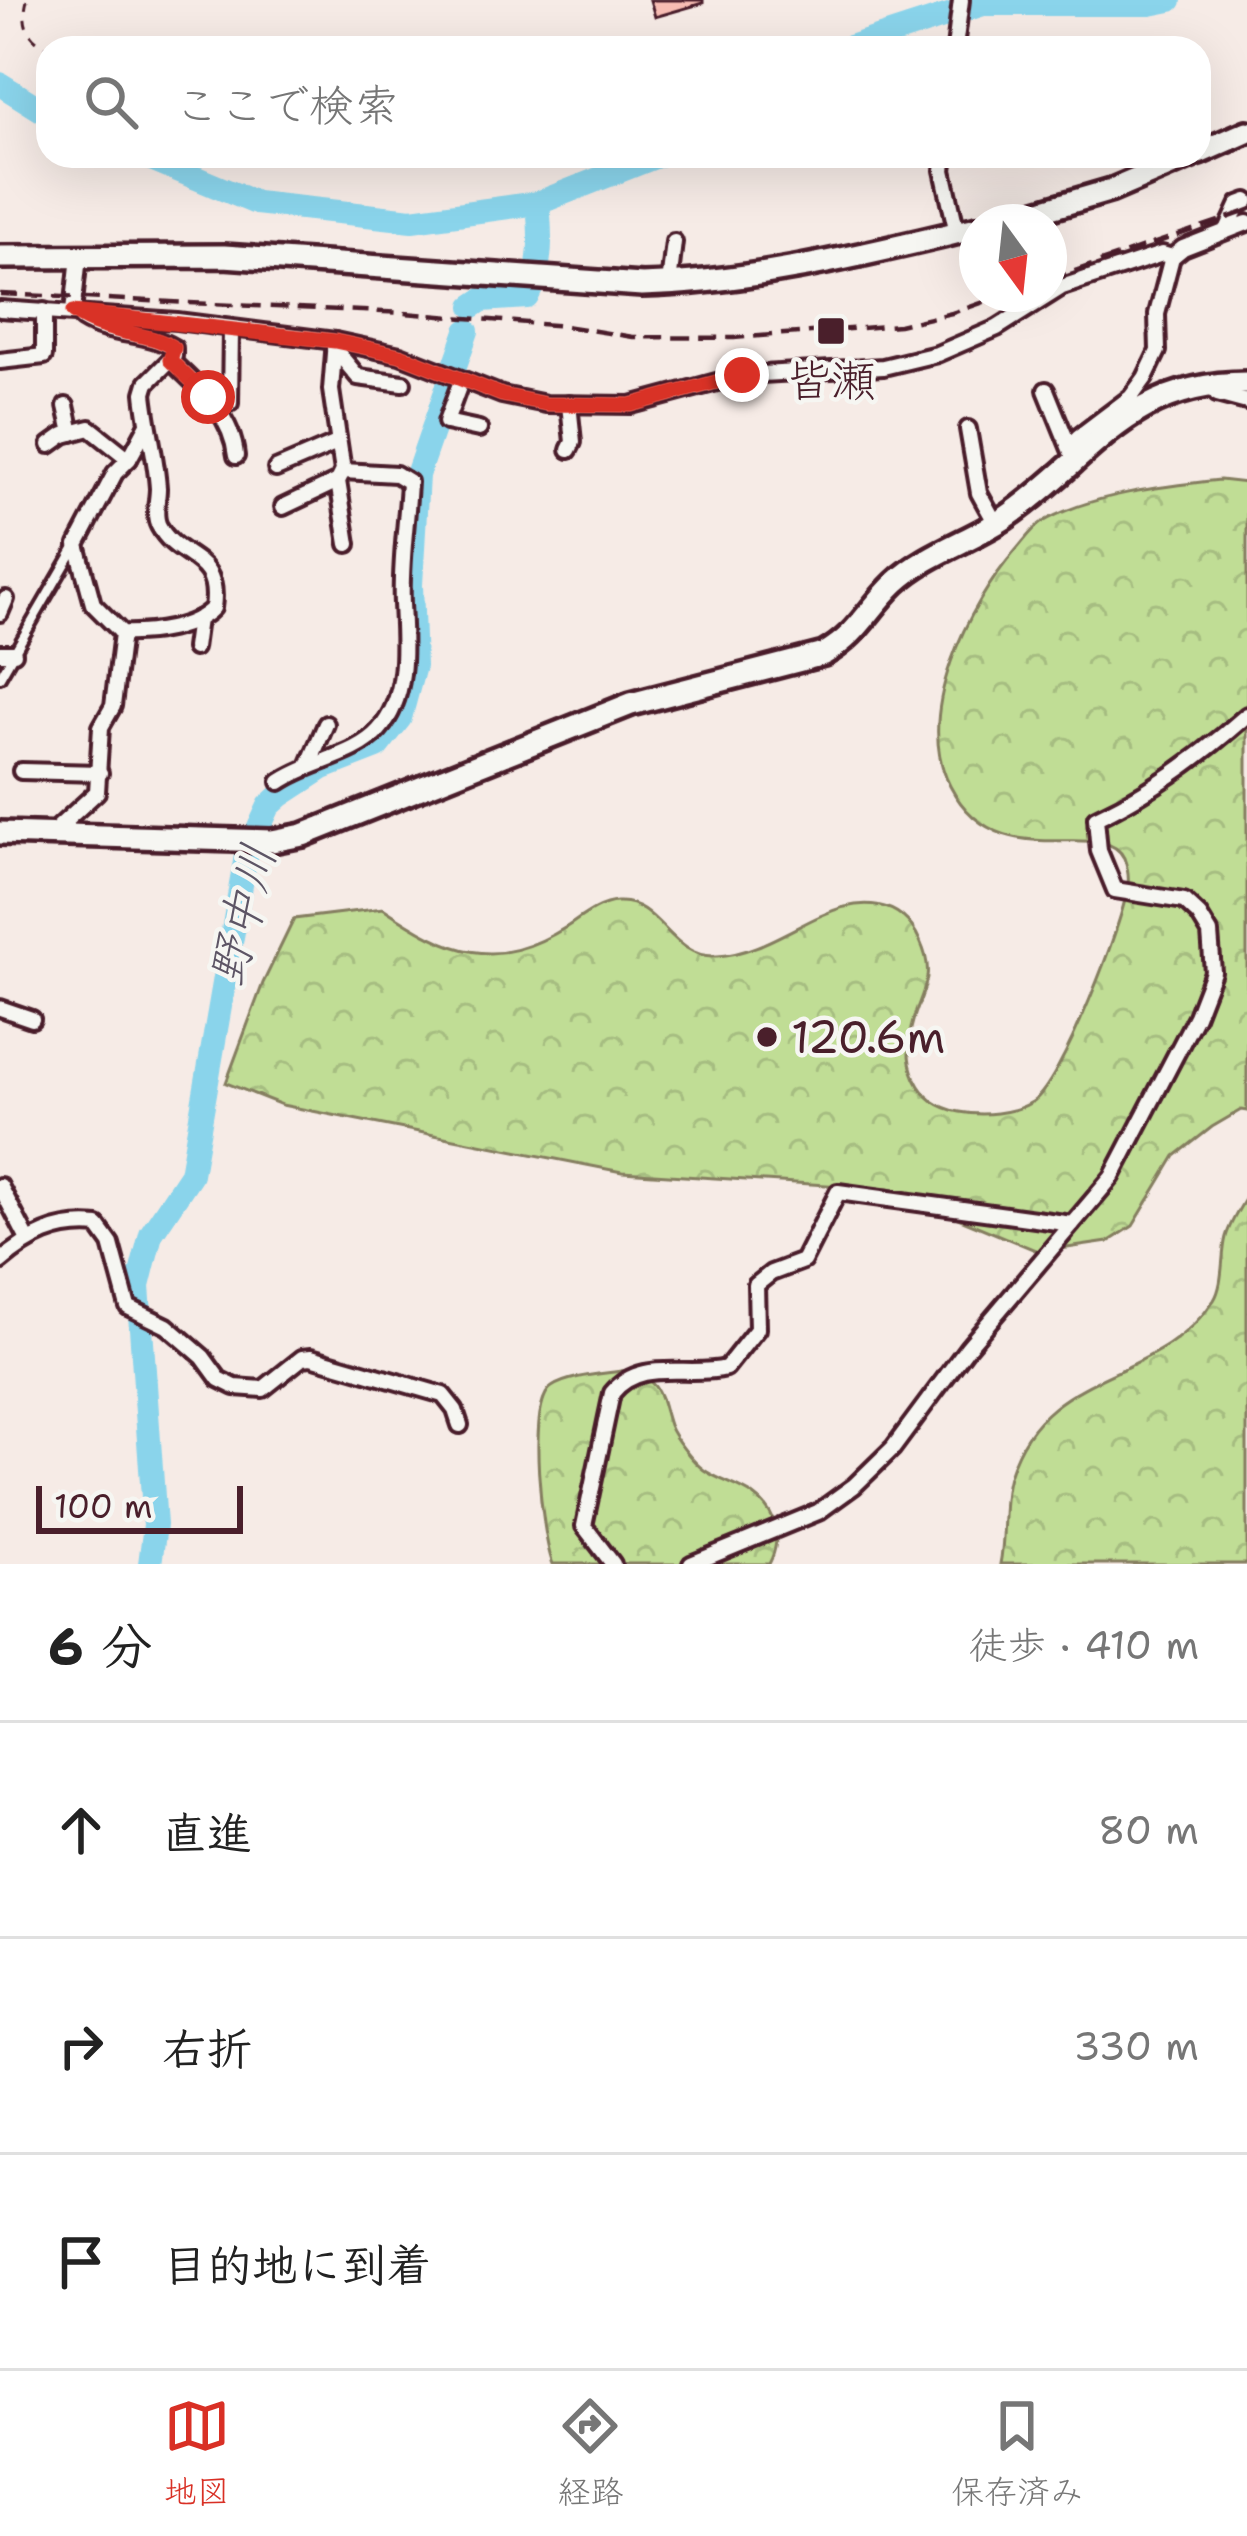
<!DOCTYPE html>
<html lang="ja">
<head>
<meta charset="utf-8">
<style>
	:root { --surface:#fff; --page:#f2f2f2; --text:#222; --muted:#767676; --line:#e0e0e0; --accent:#d93025 }
	body { margin:0; font-family:"Shantell Sans","Klee One",sans-serif; background:var(--page); color:var(--text) }
	.compass { position:absolute; left:959px; top:204px; width:108px; height:108px; border-radius:50%; background:var(--surface); box-shadow:0 12px 48px #0002; rotate:165deg }
	.scale { position:absolute; left:36px; bottom:30px; width:207px; box-sizing:border-box; padding-left:12px; border:6px solid #4a1f2b; border-top:0; font-size:33px; line-height:42px; white-space:nowrap; color:#4a1f2b; -webkit-text-stroke:9px #f6f6f2; paint-order:stroke }
	.stop { position:absolute; width:36px; height:36px; margin:-27px; border:9px solid #d93025; border-radius:50%; background:#fff }
	.stop.end { background:#d93025; border-color:#fff; box-shadow:0 3px 12px #0008 }
	.list { margin:0; padding:0; list-style:none }
	h2 { display:flex; justify-content:space-between; align-items:center; height:156px; margin:0; padding:0 48px; font-size:51px }
	h2 small { font-size:39px; font-weight:400; color:var(--muted) }
	.list li { display:grid; grid-template-columns:78px 1fr auto; gap:36px; align-items:center; box-sizing:border-box; height:216px; padding:0 48px; border-top:3px solid var(--line) }
	.list b { display:block; font-size:45px; white-space:nowrap }
	.list em { font-size:39px; font-style:normal; color:var(--muted) }
	.icon { flex:none; width:66px; height:66px; fill:none; stroke:currentColor; stroke-width:2; stroke-linecap:round; stroke-linejoin:round }
	.map { position:relative; flex:none; width:1247px; height:1564px; overflow:hidden }
	.search { position:absolute; background:var(--surface); box-shadow:0 12px 48px #0002; left:36px; right:36px; top:36px; height:132px; display:flex; align-items:center; gap:30px; box-sizing:border-box; padding:0 42px; border-radius:36px; color:var(--muted); font-size:45px }
	.sheet { height:804px; background:var(--surface) }
	nav { display:flex; justify-content:space-around; align-items:center; box-sizing:border-box; height:168px; border-top:3px solid var(--line); background:var(--surface); font-size:33px; color:var(--muted) }
	nav a { display:grid; justify-items:center; gap:6px }
	nav .on { color:var(--accent) }
	.map>svg:first-child { display:block }
	.forest { fill:url(#forest-crowns); stroke:#857e60; stroke-width:3 }
	.lines { fill:none; stroke-linecap:round; stroke-linejoin:round }
	.river { stroke:#8ad4eb; stroke-width:24 }
	.building { fill:#f8bdb4; stroke:#4a1f2b; stroke-width:3 }
	.lane-casing { stroke:#4a1f2b; stroke-width:16 }
	.street-casing { stroke:#4a1f2b; stroke-width:22 }
	.secondary-casing { stroke:#4a1f2b; stroke-width:30 }
	.path { stroke:#4a1f2b; stroke-width:3; stroke-dasharray:9 9; stroke-linecap:butt }
	.lane { stroke:#f6f6f2; stroke-width:8 }
	.street { stroke:#f6f6f2; stroke-width:14 }
	.secondary { stroke:#f6f6f2; stroke-width:21 }
	.rail { stroke:#4a1f2b; stroke-width:4.5; stroke-dasharray:18 9; stroke-linecap:butt }
	.route { stroke:#d93025; stroke-width:15 }
	.poi-dot { fill:#4a1f2b; stroke:#f6f6f2; stroke-width:4.5 }
	.labels { text-anchor:middle; dominant-baseline:central; stroke-width:9; stroke-linejoin:round; paint-order:stroke }
	.poi-label { font-size:45px; fill:#4a1f2b; stroke:#f6f6f2 }
	.water-label { font-size:48px; font-style:italic; fill:#5d5565; stroke:#f6f6f2 }
</style>
</head>
<body>
<div class="map">
<svg width="1247" height="1564" viewBox="0 0 1247 1564">
	<defs>
		<pattern id="forest-crowns" width="20" height="18" patternUnits="userSpaceOnUse" patternTransform="scale(3)"><rect width="20" height="18" fill="#c0dd95"/><path d="M2 6a3 3 0 1 1 6 0M12 15a3 3 0 1 1 6 0" fill="none" stroke="#a6bd81"/></pattern>
	</defs>
	<rect width="100%" height="100%" fill="#f6ebe6"/>
	<filter id="ink" filterUnits="userSpaceOnUse"><feTurbulence type="fractalNoise" baseFrequency=".00833" numOctaves="2"/><feDisplacementMap in="SourceGraphic" scale="24" xChannelSelector="R" yChannelSelector="G"/><feConvolveMatrix kernelMatrix="1 2 1 2 8 2 1 2 1" color-interpolation-filters="sRGB"/></filter>
	<g filter="url(#ink)">
		<!-- forest -->
		<g class="forest">
			<path d="M1220,480L1247,483V1111L1241,1110L1212,1127L1175,1156L1133,1226L1108,1242L1040,1252L888,1189L622,1172L282,1105L226,1083L263,983L294,919L383,908C450,953 494,973 568,926C583,916 599,903 617,902C660,899 669,959 717,956C752,955 789,930 820,916C859,898 901,897 920,941C925,952 929,964 927,977C925,991 917,1006 913,1021C901,1062 915,1104 960,1112C982,1116 1013,1114 1032,1102C1060,1086 1124,921 1128,885C1129,877 1127,866 1124,858C1103,814 999,880 950,786C913,714 968,605 1016,550C1024,541 1032,529 1041,523C1090,494 1164,486 1220,480Z"/>
			<path d="M1247,1196V1564H1000C1006,1535 1001,1501 1010,1473C1045,1364 1156,1387 1214,1300C1224,1284 1221,1256 1226,1237C1230,1223 1239,1209 1247,1196Z"/>
			<path d="M627,1370C663,1382 659,1395 669,1425C674,1438 693,1462 704,1470C727,1486 760,1488 773,1519C779,1533 776,1551 769,1564H553C542,1537 526,1403 552,1387C570,1375 605,1374 627,1370Z"/>
		</g>
		<g class="lines">
			<!-- river -->
			<g class="river">
				<path d="M847,48L983,4H1150L1170,0"/>
				<path d="M0,84L48,114"/>
				<path d="M144,156L256,203L412,220L538,203L657,156"/>
				<path d="M473,306L482,300L527,297C543,268 541,235 538,203"/>
				<path d="M150,1564L155,1525L138,1286L151,1234L191,1174L246,856L269,806L280,796L323,768L377,747L400,718L414,666L411,585L417,475L467,331"/>
			</g>
		</g>
		<!-- building -->
		<path class="building" d="M650,0H703V3L655,17Z"/>
		<g class="lines">
			<!-- lane casing -->
			<g class="lane-casing">
				<path id="lane" d="M0,677L76,546"/>
			</g>
			<!-- street casing -->
			<g class="street-casing">
				<g id="street">
					<path d="M955,48L961,0"/>
					<path d="M945,156L943,170L957,233"/>
					<path d="M1227,230L1239,204L1247,201"/>
					<path d="M669,284L674,242"/>
					<path d="M0,309L177,321L335,341L400,355L502,395L546,404L631,405L743,375L883,367L937,354L997,328L1062,287L1162,254L1172,257L1183,248L1247,223"/>
					<path d="M73,312L79,256"/>
					<path d="M82,319C110,337 146,331 174,348V356L147,383L144,393C147,425 156,457 158,488C158,501 153,515 159,526C178,562 221,553 213,608C193,629 150,634 122,633L93,604L77,545L115,473L129,459L147,426"/>
					<path d="M335,341L331,390L343,471L338,481L348,544"/>
					<path d="M334,348L358,377L403,383"/>
					<path d="M170,360C198,387 232,414 236,456"/>
					<path d="M0,361L44,356V311"/>
					<path d="M461,381L446,422L479,429"/>
					<path d="M1213,383L1217,394L1247,402"/>
					<path d="M1046,390L1074,459"/>
					<path d="M230,403L231,330"/>
					<path d="M66,406L72,433"/>
					<path d="M968,429L979,493L996,524"/>
					<path d="M50,445L64,435L90,428L129,459"/>
					<path d="M1085,449L1078,437L1131,397L1145,378L1158,351L1157,314L1172,257"/>
					<path d="M569,450L573,442L569,404"/>
					<path d="M276,469L337,443"/>
					<path d="M283,507L338,481"/>
					<path d="M0,613L6,599"/>
					<path d="M194,648L198,619"/>
					<path d="M0,653H14"/>
					<path d="M308,766L326,724"/>
					<path d="M21,771L100,773"/>
					<path d="M280,782C310,761 355,757 379,730C409,696 404,644 402,604C400,564 407,522 409,482L396,474L343,471"/>
					<path d="M50,835L97,792L101,727L113,706L122,633"/>
					<path d="M0,1008L32,1019"/>
					<path d="M0,1186L27,1238"/>
					<path d="M0,1262C29,1237 58,1222 98,1226L111,1244L128,1307L167,1326L203,1357L219,1379L235,1387L263,1389L302,1358L311,1357L443,1395L455,1410L460,1425"/>
					<path d="M613,1564L584,1526L612,1393C641,1357 687,1378 726,1368L757,1329L756,1285L771,1273L803,1261L838,1192L1072,1224"/>
					<path d="M691,1564L818,1512L854,1486L893,1448L968,1347L1112,1177L1196,1016L1213,972L1210,933L1199,915L1184,901L1115,890L1099,851L1096,818C1152,792 1201,756 1247,715"/>
				</g>
			</g>
			<!-- secondary casing -->
			<g class="secondary-casing">
				<g id="secondary">
					<path d="M1199,153L1247,132"/>
					<path d="M1003,222L1112,190L1192,156"/>
					<path d="M0,257L224,256L642,285C757,282 866,254 977,228"/>
					<path d="M0,833L272,841L303,835L631,704L824,654C859,634 867,610 895,583C926,554 970,541 1005,518C1093,458 1126,383 1247,383"/>
				</g>
			</g>
			<!-- path -->
			<path class="path" d="M27,0C21,25 27,36 48,49"/>
			<!-- lane -->
			<use href="#lane" class="lane"/>
			<!-- street -->
			<use href="#street" class="street"/>
			<!-- secondary -->
			<use href="#secondary" class="secondary"/>
			<!-- rail -->
			<g class="rail">
				<path d="M1049,280L1247,211"/>
				<path d="M0,294L404,313L565,326L633,337L734,338L899,325L952,313L1008,294"/>
			</g>
		</g>
	</g>
	<g class="lines" filter="url(#ink)">
		<!-- route -->
		<path class="route" d="M208,397L170,360L174,348C147,330 109,337 73,312L335,341L400,355L502,395L546,404L631,405L742,375"/>
	</g>
	<!-- markers -->
	<g class="poi-dot">
		<rect x="816" y="316" width="30" height="30" rx="6"/>
		<circle cx="767" cy="1037" r="12"/>
	</g>
	<g class="labels">
		<!-- poi labels -->
		<g class="poi-label">
			<text x="831" y="380">皆瀬</text>
			<text x="791" y="1037" text-anchor="start">120.6m</text>
		</g>
		<!-- water labels -->
		<g class="water-label">
			<text transform="translate(242 915) rotate(-76)">野中川</text>
		</g>
	</g>
</svg>
<svg class="compass" viewBox="-18 -18 36 36"><path d="M0-13l5 13h-10z" fill="#e53935"/><path d="M0 13l5-13h-10z" fill="#767676"/></svg>
<div class="scale">100 m</div>
<div class="stop" style="left:208px;top:397px"></div>
<div class="stop end" style="left:742px;top:375px"></div>
<div class="search"><svg class="icon" aria-label="search" viewBox="0 0 24 24"><circle cx="10" cy="10" r="6"/><path d="M15 15l6 6"/></svg>ここで検索</div>
</div>
<section class="sheet">
<h2>6 分<small>徒歩 · 410 m</small></h2>
<ul class="list">
<li><svg class="icon" aria-label="ahead" viewBox="0 0 24 24"><path d="M12 20V5M6 11l6-6 6 6"/></svg><div><b>直進</b></div><em>80 m</em></li>
<li><svg class="icon" aria-label="right" viewBox="0 0 24 24"><path d="M7 20v-9h11M14 6l5 5-5 5"/></svg><div><b>右折</b></div><em>330 m</em></li>
<li><svg class="icon" aria-label="arrive" viewBox="0 0 24 24"><path d="M6 21V4h12l-3 4 3 4H6"/></svg><div><b>目的地に到着</b></div></li>
</ul>
</section>
<nav>
<a class="on"><svg class="icon" aria-label="map" viewBox="0 0 24 24"><path d="M3 6l6-2 6 2 6-2v14l-6 2-6-2-6 2zM9 4v14M15 6v14"/></svg>地図</a>
<a><svg class="icon" aria-label="directions" viewBox="0 0 24 24"><path d="M12 3l9 9-9 9-9-9zM9 14v-3h6M13 9l2 2-2 2"/></svg>経路</a>
<a><svg class="icon" aria-label="saved" viewBox="0 0 24 24"><path d="M7 4h10v16l-5-4-5 4z"/></svg>保存済み</a>
</nav>
</body>
</html>
